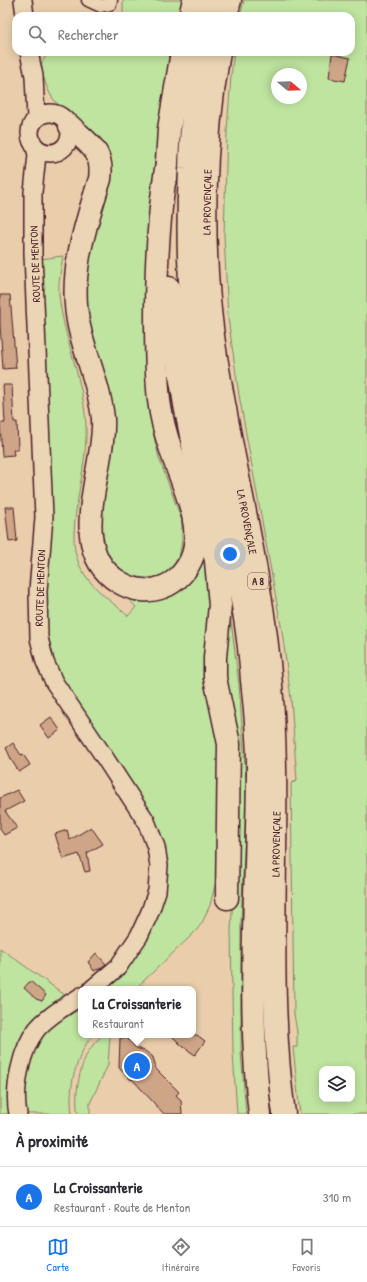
<!DOCTYPE html>
<html lang="fr">
<head>
<meta charset="utf-8">
<style>
	:root { --surface:#fff; --page:#f2f2f3; --text:#2b2b33; --muted:#7c7c81; --line:#e1e1e2; --accent:#1a73e8 }
	body { margin:0; font-family:"Patrick Hand",sans-serif; background:var(--page); color:var(--text) }
	.controls { position:absolute; right:12px; bottom:12px; display:grid; overflow:hidden; border-radius:8px; box-shadow:0 2px 10px #0003 }
	.controls button { width:36px; height:36px; display:grid; place-items:center; padding:0; border:0; border-bottom:1px solid var(--line); background:var(--surface); color:var(--text); font:20px sans-serif }
	.compass { position:absolute; left:271px; top:68px; width:36px; height:36px; border-radius:50%; background:var(--surface); box-shadow:0 2px 10px #0003; rotate:109deg }
	.you { position:absolute; left:230px; top:554px; width:14px; height:14px; margin:-10px; border:3px solid #fff; border-radius:50%; background:#1a73e8; box-shadow:0 0 0 6px #1a73e833 }
	.badge { display:grid; place-items:center; width:26px; height:26px; border-radius:50%; background:var(--accent); color:#fff; font-size:13px; font-weight:700 }
	.pin { position:absolute; translate:-50% -50%; border:2px solid #fff; box-shadow:0 1px 4px #0006 }
	.popup { position:absolute; left:78px; top:986px; width:118px; height:52px; box-sizing:border-box; display:grid; place-content:center; border-radius:8px; background:var(--surface); filter:drop-shadow(0 1px 3px #0005); font-size:13px; white-space:nowrap; color:var(--muted) }
	.popup b { font-size:15px; color:var(--text) }
	.popup::after { content:''; position:absolute; left:50%; top:100%; margin-left:-8px; border:8px solid transparent; border-top-color:var(--surface) }
	.list { margin:0; padding:0; list-style:none }
	h2 { display:flex; justify-content:space-between; align-items:center; height:52px; margin:0; padding:0 16px; font-size:17px }
	h2 small { font-size:13px; font-weight:400; color:var(--muted) }
	.list li { display:grid; grid-template-columns:26px 1fr auto; gap:12px; align-items:center; box-sizing:border-box; height:60px; padding:0 16px; border-top:1px solid var(--line) }
	.list b { display:block; font-size:15px; white-space:nowrap }
	.list p { margin:0; font-size:13px; white-space:nowrap; color:var(--muted) }
	.list em { font-size:13px; font-style:normal; color:var(--muted) }
	.icon { flex:none; width:22px; height:22px; fill:none; stroke:currentColor; stroke-width:2; stroke-linecap:round; stroke-linejoin:round }
	.map { position:relative; flex:none; width:367px; height:1114px; overflow:hidden }
	.search { position:absolute; background:var(--surface); box-shadow:0 2px 10px #0003; left:12px; right:12px; top:12px; height:44px; display:flex; align-items:center; gap:10px; box-sizing:border-box; padding:0 14px; border-radius:12px; color:var(--muted); font-size:15px }
	.sheet { height:112px; background:var(--surface) }
	nav { display:flex; justify-content:space-around; align-items:center; box-sizing:border-box; height:56px; border-top:1px solid var(--line); background:var(--surface); font-size:11px; color:var(--muted) }
	nav a { display:grid; justify-items:center; gap:2px }
	nav .on { color:var(--accent) }
	.map>svg:first-child { display:block }
	.green { fill:#bee49f; stroke:#848265; fill-rule:evenodd }
	.building { fill:#cea586; stroke:#4a1f2b }
	.lines { fill:none; stroke-linecap:round; stroke-linejoin:round }
	.street-casing { stroke:#4a1f2b; stroke-width:15 }
	.secondary-casing { stroke:#4a1f2b; stroke-width:20 }
	.highway-casing { stroke:#4a1f2b; stroke-width:25 }
	.street { stroke:#ebd5b4; stroke-width:12 }
	.secondary { stroke:#ebd5b4; stroke-width:17 }
	.highway { stroke:#ebd5b4; stroke-width:22 }
	.labels { text-anchor:middle; dominant-baseline:central; stroke-width:3; stroke-linejoin:round; paint-order:stroke }
	.shield { fill:#ebd5b4; stroke:#7a5654; stroke-width:1 }
	.shield-label { font-size:10px; font-weight:bold; fill:#4a1f2b }
	.street-label { font-size:11px; fill:#4a1f2b; stroke:#ebd5b4 }
</style>
</head>
<body>
<div class="map">
<svg width="367" height="1114" viewBox="0 0 367 1114">
	<rect width="100%" height="100%" fill="#eaceab"/>
	<filter id="ink" filterUnits="userSpaceOnUse"><feTurbulence type="fractalNoise" baseFrequency=".025" numOctaves="2"/><feDisplacementMap in="SourceGraphic" scale="8" xChannelSelector="R" yChannelSelector="G"/><feConvolveMatrix kernelMatrix="1 2 1 2 8 2 1 2 1" color-interpolation-filters="sRGB"/></filter>
	<g filter="url(#ink)">
		<!-- green -->
		<g class="green">
			<path d="M123,0H187L183,16H123Z"/>
			<path d="M244,0H367V1114H300L293,1047H297V1032L294,1014L291,783L297,781L291,699L282,631L239,395L228,318L224,235L227,131L231,76L234,52H351V16H240ZM277,74H301V98H277ZM322,1069H352V1099H322Z"/>
			<path d="M48,52H175L148,390L153,432L159,458L182,521V540L180,553L175,563L168,571L161,576L146,579L127,575L113,563L103,547L98,506L86,322L85,269L105,190L74,116C70,112 65,111 61,107C48,97 45,81 40,66Z"/>
			<path d="M63,256C61,269 58,283 59,295C64,343 88,389 86,438C85,465 78,492 75,519C74,531 73,543 76,555C83,583 108,598 128,616L136,607L123,594L138,598L205,545L219,731L217,878L210,905L202,923L195,932L135,989H103L129,966L144,945L154,924L159,908L163,863L63,686L52,661L43,625L40,259Z"/>
			<path d="M227,601L232,628L239,685L246,780L245,829L241,922V1052L246,1114H237L233,1053L231,930L234,876L223,680Z"/>
			<path d="M0,948L80,1006L81,1005V1035H92C76,1058 68,1086 72,1114H0Z"/>
			<path d="M102,1035H110L108,1065L90,1103V1114H78C74,1097 79,1068 88,1052C92,1046 97,1040 102,1035Z"/>
		</g>
		<!-- building -->
		<g class="building">
			<path d="M332,54L350,58L345,81L329,78Z"/>
			<path d="M0,295H10L16,368L3,369L0,324Z"/>
			<path d="M3,385H12L14,422H17L18,450H13L14,455L2,456L0,423H5Z"/>
			<path d="M5,507H14L17,541L9,542Z"/>
			<path d="M51,717L60,730L49,738L40,725Z"/>
			<path d="M13,743L21,755L23,754L30,765L19,772L12,761L6,748Z"/>
			<path d="M17,790L24,801L5,811L17,828L4,835L0,829V798Z"/>
			<path d="M91,827L103,844L87,853L90,871L85,872L79,854L63,859L55,834L67,830L70,840Z"/>
			<path d="M96,953L106,964L98,970V969L94,971L88,962Z"/>
			<path d="M30,981L46,995L42,1001L36,999L24,988Z"/>
			<path d="M171,1035H197L205,1041L195,1055L181,1045Z"/>
			<path d="M120,1038H127L136,1048L145,1051L153,1057L156,1069L179,1092L176,1095L181,1100L182,1114H164L132,1079L131,1080L119,1068Z"/>
		</g>
		<g class="lines">
			<!-- street casing -->
			<g class="street-casing">
				<path id="street" d="M88,0L101,6L110,4L111,0"/>
			</g>
			<!-- secondary casing -->
			<g class="secondary-casing">
				<g id="secondary">
					<path d="M23,0L25,16"/>
					<path d="M29,52L34,76L36,118"/>
					<circle cx="50" cy="133" r="20"/>
					<path d="M35,147L37,155L33,192V254L44,517L38,591L39,638L45,662L54,682L101,752L146,821L156,847L159,866L157,891L150,912L139,936L118,967L92,989"/>
					<path d="M18,1114C13,1089 21,1049 37,1029C49,1015 66,1006 81,996"/>
				</g>
			</g>
			<!-- highway casing -->
			<g class="highway-casing">
				<g id="highway">
					<path d="M190,16L194,0"/>
					<path d="M208,16L211,0"/>
					<path d="M226,16L230,0"/>
					<path d="M201,52C194,91 191,130 190,169C187,230 188,291 197,352C207,415 220,478 231,542C240,587 249,633 252,680C255,708 258,737 258,765C258,881 246,998 260,1114"/>
					<path d="M219,52C203,143 201,244 213,336C229,453 262,567 271,685C283,828 264,972 284,1114"/>
					<path d="M70,126C88,144 104,150 100,179C85,227 68,275 79,326C86,358 100,387 103,419C106,469 64,549 119,582C132,590 148,593 163,587C177,582 188,569 193,555C203,523 182,484 172,453C166,436 161,418 159,400C156,373 156,346 156,318C156,266 158,215 167,163"/>
					<path d="M166,178L169,129L182,52"/>
					<path d="M169,288L176,350L185,405L216,561L220,605L215,657V678L229,744L227,898"/>
				</g>
			</g>
			<!-- street -->
			<use href="#street" class="street"/>
			<!-- secondary -->
			<use href="#secondary" class="secondary"/>
			<!-- highway -->
			<use href="#highway" class="highway"/>
		</g>
	</g>
	<g class="labels">
		<!-- shield labels -->
		<rect class="shield" x="248" y="573" width="20" height="16" rx="3"/>
		<g class="shield-label">
			<text x="258" y="581">A 8</text>
		</g>
		<!-- street labels -->
		<g class="street-label">
			<text transform="translate(207 202) rotate(-89)">LA PROVENÇALE</text>
			<text transform="translate(35 264) rotate(-92)">ROUTE DE MENTON</text>
			<text transform="translate(247 522) rotate(79)">LA PROVENÇALE</text>
			<text transform="translate(40 588) rotate(-88)">ROUTE DE MENTON</text>
			<text transform="translate(276 844) rotate(-89)">LA PROVENÇALE</text>
		</g>
	</g>
</svg>
<div class="controls">
<button><svg class="icon" aria-label="layers" viewBox="0 0 24 24"><path d="M12 4l9 5-9 5-9-5zM3 14l9 5 9-5"/></svg></button>
</div>
<svg class="compass" viewBox="-18 -18 36 36"><path d="M0-13l5 13h-10z" fill="#e53935"/><path d="M0 13l5-13h-10z" fill="#7c7c81"/></svg>
<div class="you"></div>
<div class="pin badge" style="left:137px;top:1066px">A</div>
<div class="popup"><b>La Croissanterie</b>Restaurant</div>
<div class="search"><svg class="icon" aria-label="search" viewBox="0 0 24 24"><circle cx="10" cy="10" r="6"/><path d="M15 15l6 6"/></svg>Rechercher</div>
</div>
<section class="sheet">
<h2>À proximité<small></small></h2>
<ul class="list">
<li><span class="badge">A</span><div><b>La Croissanterie</b><p>Restaurant · Route de Menton</p></div><em>310 m</em></li>
</ul>
</section>
<nav>
<a class="on"><svg class="icon" aria-label="map" viewBox="0 0 24 24"><path d="M3 6l6-2 6 2 6-2v14l-6 2-6-2-6 2zM9 4v14M15 6v14"/></svg>Carte</a>
<a><svg class="icon" aria-label="directions" viewBox="0 0 24 24"><path d="M12 3l9 9-9 9-9-9zM9 14v-3h6M13 9l2 2-2 2"/></svg>Itinéraire</a>
<a><svg class="icon" aria-label="saved" viewBox="0 0 24 24"><path d="M7 4h10v16l-5-4-5 4z"/></svg>Favoris</a>
</nav>
</body>
</html>
